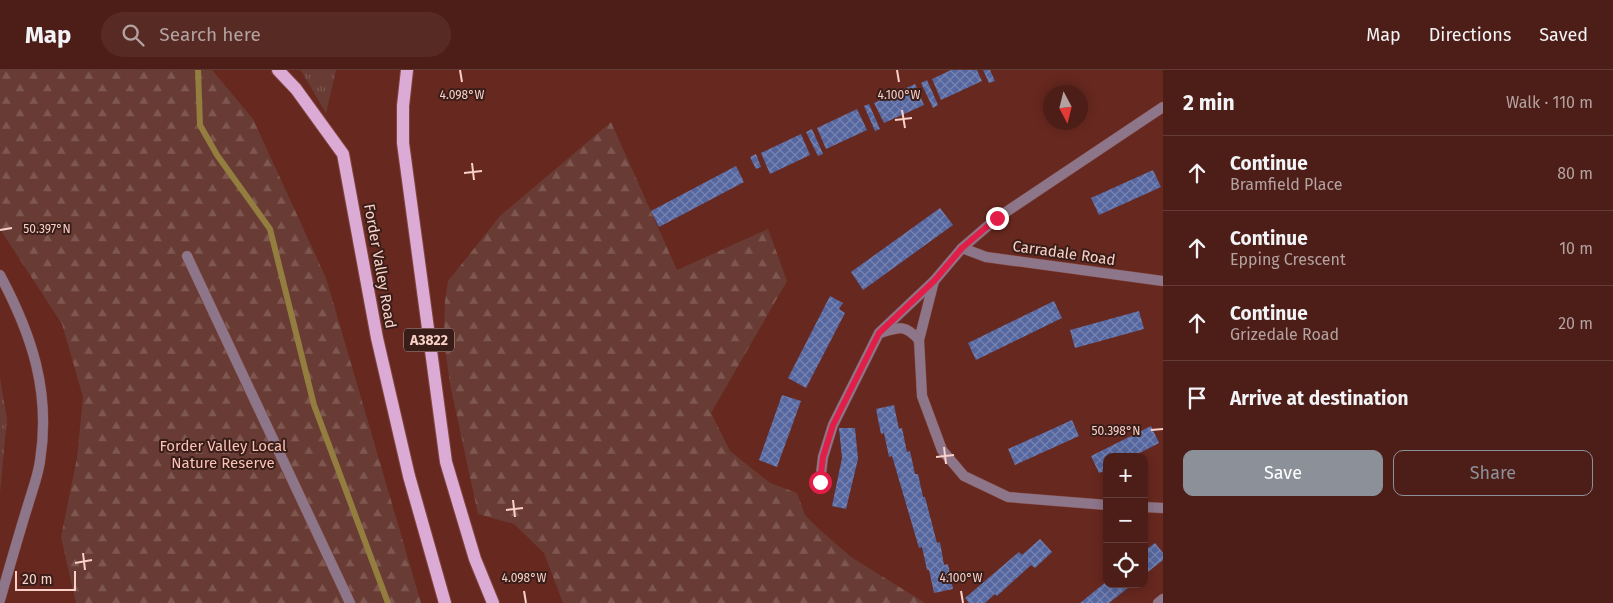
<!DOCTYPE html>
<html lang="en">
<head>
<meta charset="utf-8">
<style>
	:root { --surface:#4d1e17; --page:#572b24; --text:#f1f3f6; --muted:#b3a2a1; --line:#643c36; --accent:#8c9099 }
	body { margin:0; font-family:"Fira Sans",sans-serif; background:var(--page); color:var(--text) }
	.controls { position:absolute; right:15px; bottom:15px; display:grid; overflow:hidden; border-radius:10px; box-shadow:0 2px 12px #0003 }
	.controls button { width:45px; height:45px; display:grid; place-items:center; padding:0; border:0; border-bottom:1px solid var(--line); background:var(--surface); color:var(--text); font:25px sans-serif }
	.compass { position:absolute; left:1043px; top:15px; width:45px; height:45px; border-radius:50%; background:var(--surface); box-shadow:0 2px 12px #0003; rotate:173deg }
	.scale { position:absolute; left:15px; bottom:12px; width:61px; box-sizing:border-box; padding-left:5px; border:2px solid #f9d1c9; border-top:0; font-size:14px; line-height:18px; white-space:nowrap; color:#f9d1c9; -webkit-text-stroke:4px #391d18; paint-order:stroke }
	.stop { position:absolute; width:15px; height:15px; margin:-11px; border:4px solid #e11d48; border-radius:50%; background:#fff }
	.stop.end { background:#e11d48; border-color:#fff; box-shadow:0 1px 5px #0008 }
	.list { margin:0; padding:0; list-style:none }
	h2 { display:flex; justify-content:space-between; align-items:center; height:65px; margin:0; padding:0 20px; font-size:21px }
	h2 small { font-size:16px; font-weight:400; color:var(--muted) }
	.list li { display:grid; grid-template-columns:32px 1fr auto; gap:15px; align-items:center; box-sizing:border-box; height:75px; padding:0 20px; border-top:1px solid var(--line) }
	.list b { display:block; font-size:19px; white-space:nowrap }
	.list p { margin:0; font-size:16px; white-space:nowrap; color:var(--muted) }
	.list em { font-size:16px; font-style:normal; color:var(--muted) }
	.actions { display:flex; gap:10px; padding:15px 20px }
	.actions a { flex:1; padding:11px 0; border:1px solid var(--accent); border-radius:10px; text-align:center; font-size:18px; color:var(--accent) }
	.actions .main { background:var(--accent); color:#fff }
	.icon { flex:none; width:28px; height:28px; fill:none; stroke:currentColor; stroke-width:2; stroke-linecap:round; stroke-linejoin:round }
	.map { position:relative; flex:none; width:1163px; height:533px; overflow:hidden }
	header { display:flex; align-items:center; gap:30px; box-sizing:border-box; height:70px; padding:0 25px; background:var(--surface); border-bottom:1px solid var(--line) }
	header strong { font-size:24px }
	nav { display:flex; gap:28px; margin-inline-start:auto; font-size:18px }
	.search { width:350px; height:45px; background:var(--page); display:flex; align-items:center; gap:12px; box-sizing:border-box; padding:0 18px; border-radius:28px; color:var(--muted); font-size:19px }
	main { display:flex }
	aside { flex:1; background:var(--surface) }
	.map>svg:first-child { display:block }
	.grass { fill:url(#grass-tufts) }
	.forest { fill:url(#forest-firs) }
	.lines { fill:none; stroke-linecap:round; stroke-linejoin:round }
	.stream { stroke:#937d3f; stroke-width:6 }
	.building { fill:url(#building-cross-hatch) }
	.lane-casing { stroke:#81463e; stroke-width:11 }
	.street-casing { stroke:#81463e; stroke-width:11 }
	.primary-casing { stroke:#81463e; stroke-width:14 }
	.lane { stroke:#8e768a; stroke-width:10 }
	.street { stroke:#8e768a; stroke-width:10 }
	.primary { stroke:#dbabd5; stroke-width:12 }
	.route { stroke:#e11d48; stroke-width:6 }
	.ticks { fill:none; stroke:#f9d1c9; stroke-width:2 }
	.labels { text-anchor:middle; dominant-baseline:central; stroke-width:4; stroke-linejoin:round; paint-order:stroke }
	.shield { fill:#391d18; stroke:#bf9b94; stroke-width:1 }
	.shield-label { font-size:14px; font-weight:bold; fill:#f9d1c9 }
	.street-label { font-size:15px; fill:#f9d1c9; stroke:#391d18 }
	.park-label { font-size:15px; fill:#fdc2b7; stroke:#391d18 }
	.ticks-label { font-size:12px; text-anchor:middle; fill:#f9d1c9; stroke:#391d18; stroke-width:4; stroke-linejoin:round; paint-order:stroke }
</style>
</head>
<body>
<header>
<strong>Map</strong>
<div class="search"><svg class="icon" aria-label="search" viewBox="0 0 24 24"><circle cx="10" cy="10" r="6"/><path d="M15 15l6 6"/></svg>Search here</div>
<nav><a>Map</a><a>Directions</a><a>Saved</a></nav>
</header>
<main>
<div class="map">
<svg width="1163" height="533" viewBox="0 0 1163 533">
	<defs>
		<pattern id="grass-tufts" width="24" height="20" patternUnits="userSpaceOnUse" patternTransform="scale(1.25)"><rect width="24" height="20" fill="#683c34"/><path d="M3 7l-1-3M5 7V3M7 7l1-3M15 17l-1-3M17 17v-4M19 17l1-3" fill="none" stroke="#7e5750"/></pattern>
		<pattern id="forest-firs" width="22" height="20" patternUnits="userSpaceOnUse" patternTransform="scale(1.25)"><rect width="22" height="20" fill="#683c34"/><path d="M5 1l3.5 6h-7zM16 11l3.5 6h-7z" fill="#7e5750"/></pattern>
		<pattern id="building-cross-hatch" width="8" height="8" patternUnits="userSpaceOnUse" patternTransform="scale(1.25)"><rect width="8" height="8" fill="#5667a0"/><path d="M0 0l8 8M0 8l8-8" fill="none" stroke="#7783b0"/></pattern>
	</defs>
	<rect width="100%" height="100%" fill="#67281f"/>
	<!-- grass -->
	<g class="grass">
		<path d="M300,0H336L326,43L303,4Z"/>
		<path d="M0,308L7,349L0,423Z"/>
	</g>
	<!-- forest -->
	<g class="forest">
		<path d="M0,0H212L253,49L326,208L421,533H76L61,467L77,388L83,327L62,254L0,159Z"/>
		<path d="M611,52L677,200L768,159L787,211L711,343L730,381L770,413L797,423L805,445L819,459L851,487L925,533H563L544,483L514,454L478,444L450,314L444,270L445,231L448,211L500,146Z"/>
	</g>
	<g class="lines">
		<!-- stream -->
		<path class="stream" d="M198,0L200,55L217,85L270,159L314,335L388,533"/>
	</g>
	<!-- building -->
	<g class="building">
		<path d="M951,0H977L982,11L941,30L932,9Z"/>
		<path d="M983,0H990L995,11L989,13Z"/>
		<path d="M927,10L938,35L933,38L921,13Z"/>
		<path d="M915,14L924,35L884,53L874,33Z"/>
		<path d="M869,34L880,59L875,61L864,36Z"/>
		<path d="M857,39L867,60L826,79L817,58Z"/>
		<path d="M812,59L823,84L818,86L806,62Z"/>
		<path d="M801,64L810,85L770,104L761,83Z"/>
		<path d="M756,84L761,97L756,99L750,87Z"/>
		<path d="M736,96L744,112L659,157L651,141Z"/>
		<path d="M1153,100L1161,117L1099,145L1091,128Z"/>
		<path d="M940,138L953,155L863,220L851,202Z"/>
		<path d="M830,226L843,233L839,239L845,243L806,318L788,308Z"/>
		<path d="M1054,231L1062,248L976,290L968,273Z"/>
		<path d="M1139,241L1144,259L1075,278L1070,260Z"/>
		<path d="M782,325L801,331L777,397L759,390Z"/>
		<path d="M894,335L899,359L902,358L907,382L910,381L915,404H918L923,427H925L937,473L940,472L944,495L948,494L953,519L934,523L929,500H927L922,477L919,478L892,386L889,387L884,363L881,364L876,339Z"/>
		<path d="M1072,350L1079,366L1015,395L1008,379Z"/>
		<path d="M1151,356L1159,373L1132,387H1107V400L1099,403L1091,386Z"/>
		<path d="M839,358H855L858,389L846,439L832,436L842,388Z"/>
		<path d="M1040,469L1052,482L1035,498L1031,495L997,526L995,524L985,533H969L965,528L1019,482L1022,485Z"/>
		<path d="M1155,473L1163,483V490L1144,505V481Z"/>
		<path d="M1107,511V514H1133L1109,533H1080Z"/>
	</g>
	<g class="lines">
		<!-- lane casing -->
		<g class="lane-casing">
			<path id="lane" d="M187,186L350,533"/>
		</g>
		<!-- street casing -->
		<g class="street-casing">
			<g id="street">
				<path d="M962,178L986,187L1163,211"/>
				<path d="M0,205C32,265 51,322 40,391C38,406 32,421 28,435C18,467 9,499 0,530"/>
				<path d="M880,263C899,257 905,254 919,270"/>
				<path d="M820,412L823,387L833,355L879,263L934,211"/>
				<path d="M1107,435L1008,427L964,406L942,380L922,326L919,270L934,211L962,178L997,148L1163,37"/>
				<path d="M1144,437L1163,438"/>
				<path d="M1158,533L1163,529"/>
			</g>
		</g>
		<!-- primary casing -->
		<g class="primary-casing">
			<g id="primary">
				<path d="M278,0L296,19L343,84L377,268L409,406L445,533"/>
				<path d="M407,0L403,36V73L446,392L475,489L493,533"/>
			</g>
		</g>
		<!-- lane -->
		<use href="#lane" class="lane"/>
		<!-- street -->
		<use href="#street" class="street"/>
		<!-- primary -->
		<use href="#primary" class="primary"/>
	</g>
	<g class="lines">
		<!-- route -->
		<path class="route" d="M820,412L823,387L833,355L879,263L934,211L962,178L997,148"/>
	</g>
	<!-- ticks -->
	<path class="ticks" d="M460,0L462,12M897,0L899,12M902,40L905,58M895,50L912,48M472,93L474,110M464,103L482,101M0,160L12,158M1151,360L1163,359M944,377L946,394M936,387L954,385M513,430L515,447M506,440L523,438M83,483L85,500M75,493L92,490M524,521L526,533M961,521L963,533"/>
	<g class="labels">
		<!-- shield labels -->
		<rect class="shield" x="404" y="258.5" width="50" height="23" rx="4"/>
		<g class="shield-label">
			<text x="429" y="270">A3822</text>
		</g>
		<!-- street labels -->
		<g class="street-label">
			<text transform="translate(1064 183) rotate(8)">Carradale Road</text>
			<text transform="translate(380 196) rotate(80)">Forder Valley Road</text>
		</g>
		<!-- park labels -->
		<g class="park-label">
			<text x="223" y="376">Forder Valley Local<tspan x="223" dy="17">Nature Reserve</tspan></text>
		</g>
	</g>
	<g class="ticks-label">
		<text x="462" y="29">4.098°W</text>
		<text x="899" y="29">4.100°W</text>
		<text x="47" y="163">50.397°N</text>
		<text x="1116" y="365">50.398°N</text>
		<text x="524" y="512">4.098°W</text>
		<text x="961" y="512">4.100°W</text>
	</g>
</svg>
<div class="controls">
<button>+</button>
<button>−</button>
<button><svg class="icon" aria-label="locate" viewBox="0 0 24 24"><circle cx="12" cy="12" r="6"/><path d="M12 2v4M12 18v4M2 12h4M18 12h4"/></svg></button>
</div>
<svg class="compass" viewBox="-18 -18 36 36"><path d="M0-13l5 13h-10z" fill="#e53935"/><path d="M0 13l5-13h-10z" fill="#b3a2a1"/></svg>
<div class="scale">20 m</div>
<div class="stop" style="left:820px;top:412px"></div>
<div class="stop end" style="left:997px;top:148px"></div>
</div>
<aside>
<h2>2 min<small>Walk · 110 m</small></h2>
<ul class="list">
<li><svg class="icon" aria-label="ahead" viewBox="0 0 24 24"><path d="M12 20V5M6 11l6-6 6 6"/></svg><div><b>Continue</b><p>Bramfield Place</p></div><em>80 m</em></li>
<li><svg class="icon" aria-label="ahead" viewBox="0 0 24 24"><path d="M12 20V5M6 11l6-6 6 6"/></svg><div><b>Continue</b><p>Epping Crescent</p></div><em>10 m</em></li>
<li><svg class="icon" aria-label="ahead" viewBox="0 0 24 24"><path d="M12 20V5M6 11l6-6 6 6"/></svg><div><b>Continue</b><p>Grizedale Road</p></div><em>20 m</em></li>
<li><svg class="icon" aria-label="arrive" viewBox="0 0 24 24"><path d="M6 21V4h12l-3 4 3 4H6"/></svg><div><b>Arrive at destination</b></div></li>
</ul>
<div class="actions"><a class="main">Save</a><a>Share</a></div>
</aside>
</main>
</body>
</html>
